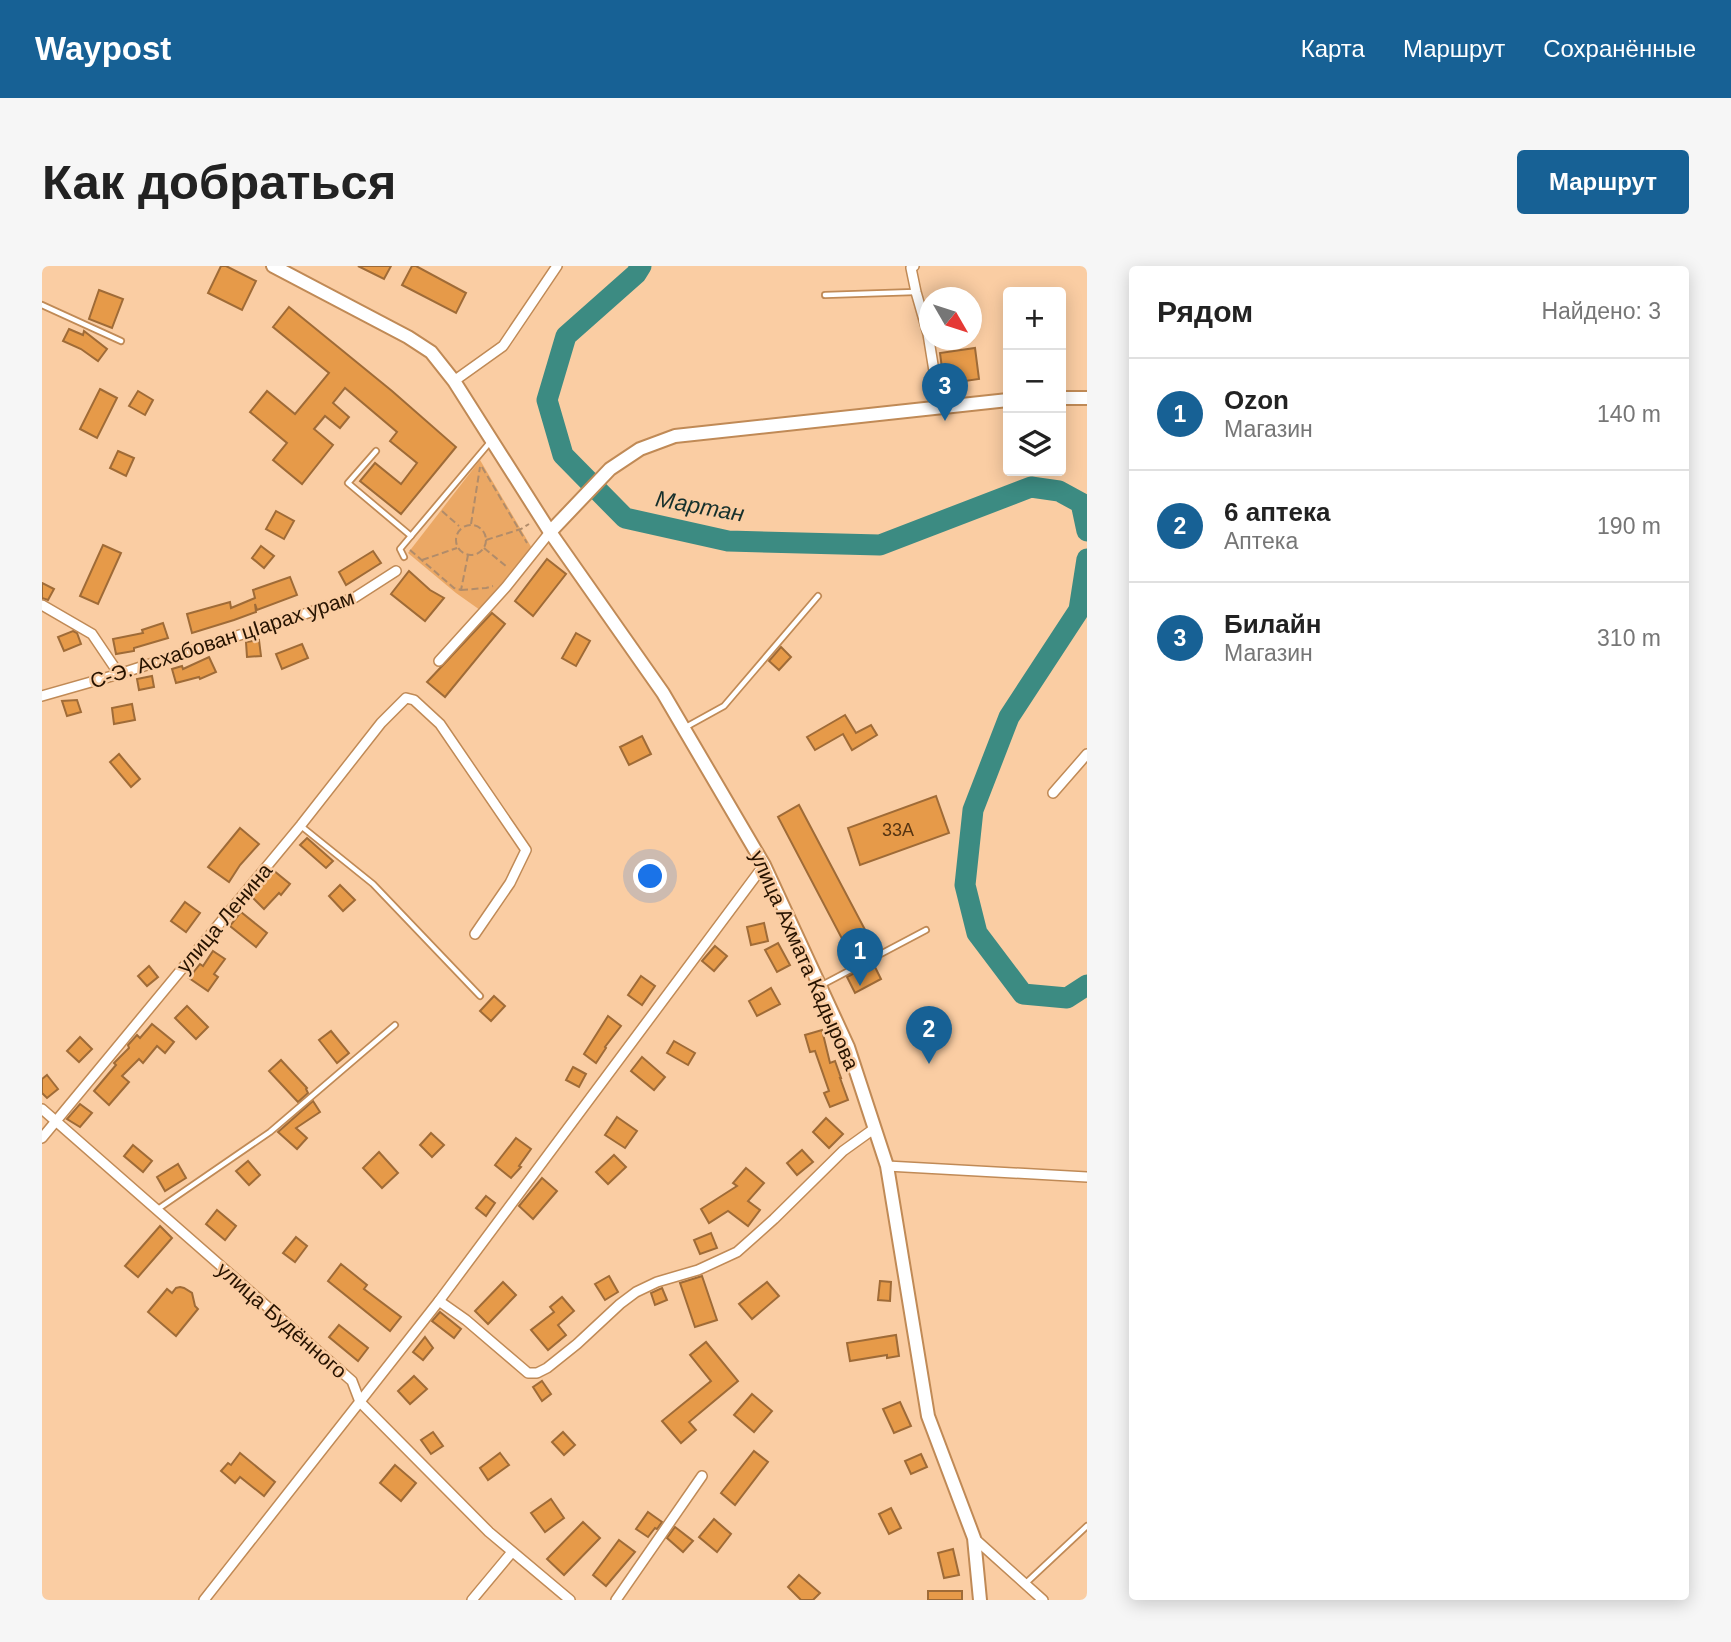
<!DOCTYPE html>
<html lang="ru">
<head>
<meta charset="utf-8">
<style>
	:root { --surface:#fff; --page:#f6f6f6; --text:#222; --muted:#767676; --line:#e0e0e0; --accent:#176195 }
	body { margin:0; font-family:Helvetica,sans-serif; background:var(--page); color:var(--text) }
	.controls { position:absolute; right:21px; top:21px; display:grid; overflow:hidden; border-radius:7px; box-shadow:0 4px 18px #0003 }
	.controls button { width:63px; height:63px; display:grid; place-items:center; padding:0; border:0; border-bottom:2px solid var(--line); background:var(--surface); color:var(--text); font:35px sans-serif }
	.compass { position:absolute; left:877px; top:21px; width:63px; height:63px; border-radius:50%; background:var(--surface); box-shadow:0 4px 18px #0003; rotate:129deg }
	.you { position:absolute; left:609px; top:611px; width:24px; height:24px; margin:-18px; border:5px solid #fff; border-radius:50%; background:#1a73e8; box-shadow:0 0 0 10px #1a73e833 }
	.badge { display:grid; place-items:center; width:46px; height:46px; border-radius:50%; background:var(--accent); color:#fff; font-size:23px; font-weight:700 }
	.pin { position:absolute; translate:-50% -58px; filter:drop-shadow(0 2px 4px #0008) }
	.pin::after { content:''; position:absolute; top:37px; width:24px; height:21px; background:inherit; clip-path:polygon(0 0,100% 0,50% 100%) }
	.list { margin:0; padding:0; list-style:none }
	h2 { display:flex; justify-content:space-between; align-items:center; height:91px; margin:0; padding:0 28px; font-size:30px }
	h2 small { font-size:23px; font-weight:400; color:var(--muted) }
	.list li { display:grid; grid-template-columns:46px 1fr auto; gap:21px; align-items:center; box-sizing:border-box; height:112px; padding:0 28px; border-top:2px solid var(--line) }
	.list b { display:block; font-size:26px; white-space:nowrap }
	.list p { margin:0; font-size:23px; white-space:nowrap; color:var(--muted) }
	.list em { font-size:23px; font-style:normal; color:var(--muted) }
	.icon { flex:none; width:38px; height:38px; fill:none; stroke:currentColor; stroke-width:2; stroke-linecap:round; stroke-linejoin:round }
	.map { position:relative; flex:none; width:1045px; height:1334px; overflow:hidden; border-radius:7px }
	header { display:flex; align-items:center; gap:42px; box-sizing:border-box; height:98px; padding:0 35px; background:var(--accent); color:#fff }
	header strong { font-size:33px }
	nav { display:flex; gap:38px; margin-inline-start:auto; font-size:24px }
	.intro { display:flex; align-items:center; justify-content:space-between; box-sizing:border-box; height:168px; padding:0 42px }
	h1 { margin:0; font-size:49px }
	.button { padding:18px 32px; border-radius:7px; background:var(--accent); color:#fff; font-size:24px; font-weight:700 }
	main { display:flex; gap:42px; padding:0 42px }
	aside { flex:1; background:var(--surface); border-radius:7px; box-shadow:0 4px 18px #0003 }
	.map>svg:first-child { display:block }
	.green { fill:#eba865 }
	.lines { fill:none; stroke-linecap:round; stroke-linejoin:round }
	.river { stroke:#3c8b82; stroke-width:21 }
	.building { fill:#e69a49; stroke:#9f6b37; stroke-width:2 }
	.lane-casing { stroke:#c08a56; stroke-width:8 }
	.street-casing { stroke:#c08a56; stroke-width:12 }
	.secondary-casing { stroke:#c08a56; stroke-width:16 }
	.path { stroke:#b18c6a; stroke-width:2; stroke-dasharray:7 3.5; stroke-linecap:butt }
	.lane { stroke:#fff; stroke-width:4.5 }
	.street { stroke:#fff; stroke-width:9 }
	.secondary { stroke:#fff; stroke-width:12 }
	.labels { text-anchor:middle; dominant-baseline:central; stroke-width:5; stroke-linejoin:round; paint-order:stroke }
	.number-label { font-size:18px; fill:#573512 }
	.street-label { font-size:21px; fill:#271300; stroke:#facda3 }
	.water-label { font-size:23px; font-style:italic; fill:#16302c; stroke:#facda3 }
</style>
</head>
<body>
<header>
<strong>Waypost</strong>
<nav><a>Карта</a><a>Маршрут</a><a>Сохранённые</a></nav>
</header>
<div class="intro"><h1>Как добраться</h1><a class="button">Маршрут</a></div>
<main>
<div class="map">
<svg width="1045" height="1334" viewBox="0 0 1045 1334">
	<rect width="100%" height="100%" fill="#facda3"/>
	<!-- green -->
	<path class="green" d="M438,194L491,284L438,344L414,327L366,287Z"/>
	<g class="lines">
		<!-- river -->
		<g class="river">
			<path d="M599,0L594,8L524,70L505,134L521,189L583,252L686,275L838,279L989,221L1017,225L1039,237L1045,265"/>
			<path d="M1045,293L1037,344L967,451L931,544L923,619L935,667L981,728L1025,732L1045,719"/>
		</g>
	</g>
	<!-- building -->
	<g class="building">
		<path d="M179,0H184L214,15L200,44L166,27Z"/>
		<path d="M316,0H349L342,13Z"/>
		<path d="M370,0H374L424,27L414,47L360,19Z"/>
		<path d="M57,24L81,33L70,62L47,53Z"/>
		<path d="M247,41L350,125L414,181L359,248L318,215L333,197L359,218L375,197L348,175L355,166L303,122L291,137L307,151L298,162L283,150L272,163L291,179L260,218L231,194L245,177L208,146L225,125L253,148L287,107L231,61Z"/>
		<path d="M27,63L41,69L42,65L65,83L56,95L39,83L21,75Z"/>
		<path d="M933,82L937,113L902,118L898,87Z"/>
		<path d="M58,123L75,132L55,172L38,163Z"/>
		<path d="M96,125L111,134L103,149L87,140Z"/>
		<path d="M76,185L92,192L84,210L68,202Z"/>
		<path d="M234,245L252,255L242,273L224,263Z"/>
		<path d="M61,279L79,287L56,338L38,330Z"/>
		<path d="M219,280L232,290L222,302L210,292Z"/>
		<path d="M331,285L339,297L304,319L297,306Z"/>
		<path d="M505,293L524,308L491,350L473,335Z"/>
		<path d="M367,305L388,324L402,332L383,355L349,328Z"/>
		<path d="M248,311L255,329L215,344L213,338L214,346L192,354L150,367L145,348L188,336L189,342L213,332L211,324Z"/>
		<path d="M0,317L12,323L6,334L0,332Z"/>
		<path d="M450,347L463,358L403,431L385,416Z"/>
		<path d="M121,357L126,372L92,382V385L74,388L71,373L101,367L100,364Z"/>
		<path d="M31,365L35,367L39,378L22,385L16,371Z"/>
		<path d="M534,367L548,375L534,400L520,392Z"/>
		<path d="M217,374L219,390L205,391L204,376Z"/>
		<path d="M260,378L266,392L240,403L234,388Z"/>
		<path d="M739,381L749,391L737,404L727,395Z"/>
		<path d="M167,391L174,406L158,413L157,411L134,417L130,403L140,400L141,403Z"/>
		<path d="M110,410L112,421L97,424L95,413Z"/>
		<path d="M35,434L39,446L25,450L20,435Z"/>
		<path d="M90,438L93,454L72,458L70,442Z"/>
		<path d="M803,449L814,467L829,459L835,469L810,484L801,468L773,484L765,471Z"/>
		<path d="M600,470L609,488L587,499L578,481Z"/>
		<path d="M77,488L98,513L89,521L68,496Z"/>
		<path d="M894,530L907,567L818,599L806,562Z"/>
		<path d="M757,539L829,675L807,686L736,551Z"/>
		<path d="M198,562L217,578L198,599L187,616L166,601Z"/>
		<path d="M265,572L291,595L284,602L258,579Z"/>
		<path d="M231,604L248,618L239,629L237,627L222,643L209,630Z"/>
		<path d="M298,619L313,634L301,645L287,630Z"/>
		<path d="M143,636L158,647L144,666L129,655Z"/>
		<path d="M199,646L225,667L214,681L188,660Z"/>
		<path d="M722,657L726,675L709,679L705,661Z"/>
		<path d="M736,677L748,699L735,706L723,684Z"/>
		<path d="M673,680L685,690L672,705L660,695Z"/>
		<path d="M171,685L183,693L172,708L176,711L166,725L147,712L158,698L161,700Z"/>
		<path d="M831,697L839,713L813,727L805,711Z"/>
		<path d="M107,700L116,711L105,720L96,710Z"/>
		<path d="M599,710L613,720L600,739L586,729Z"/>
		<path d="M729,722L738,738L715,750L707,735Z"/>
		<path d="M452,730L463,740L449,755L438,745Z"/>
		<path d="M145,740L166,761L154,773L133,752Z"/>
		<path d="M566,750L579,760L563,781L564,782L554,797L542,788Z"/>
		<path d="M110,758L132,776L123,787L115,780L101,797L97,793L80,810L87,816L67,839L52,825L74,799L72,797L87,782L86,779L95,769L98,772Z"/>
		<path d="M780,764L788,797L793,795L799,812H798L806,834L788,841L782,827L787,825L773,785L768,786L763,769Z"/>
		<path d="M289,765L307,787L295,797L277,774Z"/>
		<path d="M38,771L50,783L37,796L25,785Z"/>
		<path d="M632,775L653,787L646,799L625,787Z"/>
		<path d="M600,791L623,811L612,824L589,805Z"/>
		<path d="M239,794L265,822L264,823L266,827L256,836L227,805Z"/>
		<path d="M531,801L544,808L537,821L524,814Z"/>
		<path d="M5,809L16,823L5,832L0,827V813Z"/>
		<path d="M271,835L278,846L254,862L265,872L255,883L236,866Z"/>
		<path d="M38,838L50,847L38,861L25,853Z"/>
		<path d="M575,851L595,865L583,882L563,869Z"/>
		<path d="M784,852L801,868L787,882L771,866Z"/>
		<path d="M389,867L402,879L390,891L378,879Z"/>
		<path d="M474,872L489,883L477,900L479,901L469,912L453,899Z"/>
		<path d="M91,879L110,895L101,906L82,890Z"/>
		<path d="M760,884L771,896L755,909L745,897Z"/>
		<path d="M337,886L356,907L340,922L321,902Z"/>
		<path d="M572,889L584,901L566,918L554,906Z"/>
		<path d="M206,895L218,909L207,919L194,905Z"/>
		<path d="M136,898L144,912L123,925L115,911Z"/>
		<path d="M704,902L722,917L706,935L718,944L706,960L686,945L667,957L659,943L695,920L691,917Z"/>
		<path d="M500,912L515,925L491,953L477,940Z"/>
		<path d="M444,930L453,937L444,950L434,942Z"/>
		<path d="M175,944L194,960L183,974L164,958Z"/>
		<path d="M118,960L130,972L96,1011L83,1000Z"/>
		<path d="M669,967L675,982L658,988L652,974Z"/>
		<path d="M254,971L265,980L253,996L241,987Z"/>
		<path d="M299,998L325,1019L322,1023L359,1051L348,1065L286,1015Z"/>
		<path d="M567,1010L576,1026L563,1034L553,1018Z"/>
		<path d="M660,1010L675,1054L653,1061L638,1017Z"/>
		<path d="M838,1015L849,1016L848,1035L836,1034Z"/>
		<path d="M461,1016L474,1029L446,1058L433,1045Z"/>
		<path d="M725,1016L737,1030L710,1053L697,1038Z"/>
		<path d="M138,1021L142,1022L150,1027L153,1040L156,1043L134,1070L106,1046L125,1023L130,1027L134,1022Z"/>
		<path d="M620,1022L625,1034L613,1039L609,1027Z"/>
		<path d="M520,1031L532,1045L516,1059L524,1069L506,1084L489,1064L512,1046L508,1041Z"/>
		<path d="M398,1046L419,1063L412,1072L390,1055Z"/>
		<path d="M297,1059L326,1082L316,1095L287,1071Z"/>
		<path d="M854,1069L857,1090L845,1092V1089L808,1095L805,1077Z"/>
		<path d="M383,1071L391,1082L381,1094L371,1086Z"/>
		<path d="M664,1076L696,1115L647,1156L654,1164L639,1177L620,1155L669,1115L648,1089Z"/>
		<path d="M372,1110L385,1123L368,1138L356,1125Z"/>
		<path d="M500,1115L509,1128L500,1135L491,1121Z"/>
		<path d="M710,1128L730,1145L712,1166L692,1149Z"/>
		<path d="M858,1136L869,1160L852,1167L841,1143Z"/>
		<path d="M391,1166L401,1180L389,1188L379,1174Z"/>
		<path d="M521,1166L533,1179L522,1189L510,1176Z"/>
		<path d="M712,1185L726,1196L693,1239L679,1227Z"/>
		<path d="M198,1187L233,1216L222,1230L198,1211L193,1217L179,1205L186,1197L189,1199Z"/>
		<path d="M458,1187L467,1199L446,1214L438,1202Z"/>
		<path d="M879,1188L885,1201L869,1208L863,1195Z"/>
		<path d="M353,1199L374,1217L359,1235L338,1217Z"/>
		<path d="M509,1233L522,1252L503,1266L489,1247Z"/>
		<path d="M849,1242L859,1262L847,1268L837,1248Z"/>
		<path d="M606,1246L620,1256L615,1263L613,1262L606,1271L594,1263Z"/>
		<path d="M672,1253L689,1268L675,1286L657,1271Z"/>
		<path d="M541,1256L558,1272L522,1309L505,1293Z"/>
		<path d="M633,1261L651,1275L641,1286L625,1272Z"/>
		<path d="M577,1274L593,1286L564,1320L551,1309Z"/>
		<path d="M911,1283L917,1309L902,1312L896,1287Z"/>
		<path d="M757,1309L778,1327L771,1334H759L746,1321Z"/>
		<rect x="886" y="1325" width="34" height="9"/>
	</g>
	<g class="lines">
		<!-- lane casing -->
		<g class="lane-casing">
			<g id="lane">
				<path d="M783,29L873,26"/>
				<path d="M0,39L79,75"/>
				<path d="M334,185L306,217L369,270"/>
				<path d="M362,291L358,283L449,175"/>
				<path d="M644,461L682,440L776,330"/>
				<path d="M259,560L331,618L438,730"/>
				<path d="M780,719L884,664"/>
				<path d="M116,943L228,866L353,759"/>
				<path d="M984,1317L1045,1260"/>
			</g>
		</g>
		<!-- street casing -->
		<g class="street-casing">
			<g id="street">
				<path d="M872,0L869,2L874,26L886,68L898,142"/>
				<path d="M412,115L461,80L515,0"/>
				<path d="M0,339L50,368L77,408"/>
				<path d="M397,395L464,321L508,266"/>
				<path d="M0,430L77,408L312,332L354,305"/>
				<path d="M1011,527L1045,488"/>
				<path d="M0,843L310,1115L318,1136L447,1266L528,1334"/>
				<path d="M0,872L259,559L339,457L364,432L372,434L398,458L484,584L468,617L433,668"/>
				<path d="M845,900L1045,911"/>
				<path d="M397,1035L424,1054L486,1107H495L505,1102L535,1078L578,1038L594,1026L615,1016L656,1004L695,986L732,953L801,885L833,862"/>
				<path d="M932,1272L1001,1334"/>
				<path d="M162,1334L397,1035L722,599"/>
				<path d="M430,1334L470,1286"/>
				<path d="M574,1334L660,1210"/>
			</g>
		</g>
		<!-- secondary casing -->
		<g class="secondary-casing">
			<g id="secondary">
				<path d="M231,0L366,71L389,86L412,115L508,266L621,427L722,599L806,781L845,900L886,1150L932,1272L938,1334"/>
				<path d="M1019,132H1045"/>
				<path d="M508,266L568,203L598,183L633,170L966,134"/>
			</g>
		</g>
		<!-- path -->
		<g class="path">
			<path d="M440,201L485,277"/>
			<path d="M400,245L417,260"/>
			<path d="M429,258L438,201"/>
			<circle cx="429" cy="274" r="15"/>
			<path d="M444,274L479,263L487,258"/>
			<path d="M442,282L465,301"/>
			<path d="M368,284L412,322L419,324L426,289"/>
			<path d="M380,294L415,282"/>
			<path d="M419,324L444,322L451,320"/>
		</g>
		<!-- lane -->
		<use href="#lane" class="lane"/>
		<!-- street -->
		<use href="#street" class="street"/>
		<!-- secondary -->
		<use href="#secondary" class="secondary"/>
	</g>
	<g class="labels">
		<!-- number labels -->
		<g class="number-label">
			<text x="856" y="564">33А</text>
		</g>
		<!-- street labels -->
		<g class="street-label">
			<text transform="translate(180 373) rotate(-18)">С-Э. Асхабован цIарах урам</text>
			<text transform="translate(182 652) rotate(-50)">улица Ленина</text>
			<text transform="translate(763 694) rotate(66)">улица Ахмата Кадырова</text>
			<text transform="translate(240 1054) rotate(41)">улица Будённого</text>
		</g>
		<!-- water labels -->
		<g class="water-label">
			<text transform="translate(658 240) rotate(10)">Мартан</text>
		</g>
	</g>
</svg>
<div class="controls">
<button>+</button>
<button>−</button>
<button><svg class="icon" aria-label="layers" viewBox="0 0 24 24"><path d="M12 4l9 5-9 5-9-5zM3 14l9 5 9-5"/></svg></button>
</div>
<svg class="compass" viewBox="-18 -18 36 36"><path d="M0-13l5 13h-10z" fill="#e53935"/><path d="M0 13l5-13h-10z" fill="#767676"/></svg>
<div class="you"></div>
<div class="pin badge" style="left:818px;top:720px">1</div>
<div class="pin badge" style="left:887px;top:798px">2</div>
<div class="pin badge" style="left:903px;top:155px">3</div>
</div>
<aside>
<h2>Рядом<small>Найдено: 3</small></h2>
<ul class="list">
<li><span class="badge">1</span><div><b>Ozon</b><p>Магазин</p></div><em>140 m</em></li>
<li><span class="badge">2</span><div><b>6 аптека</b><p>Аптека</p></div><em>190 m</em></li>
<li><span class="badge">3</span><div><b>Билайн</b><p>Магазин</p></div><em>310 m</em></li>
</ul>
</aside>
</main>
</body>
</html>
